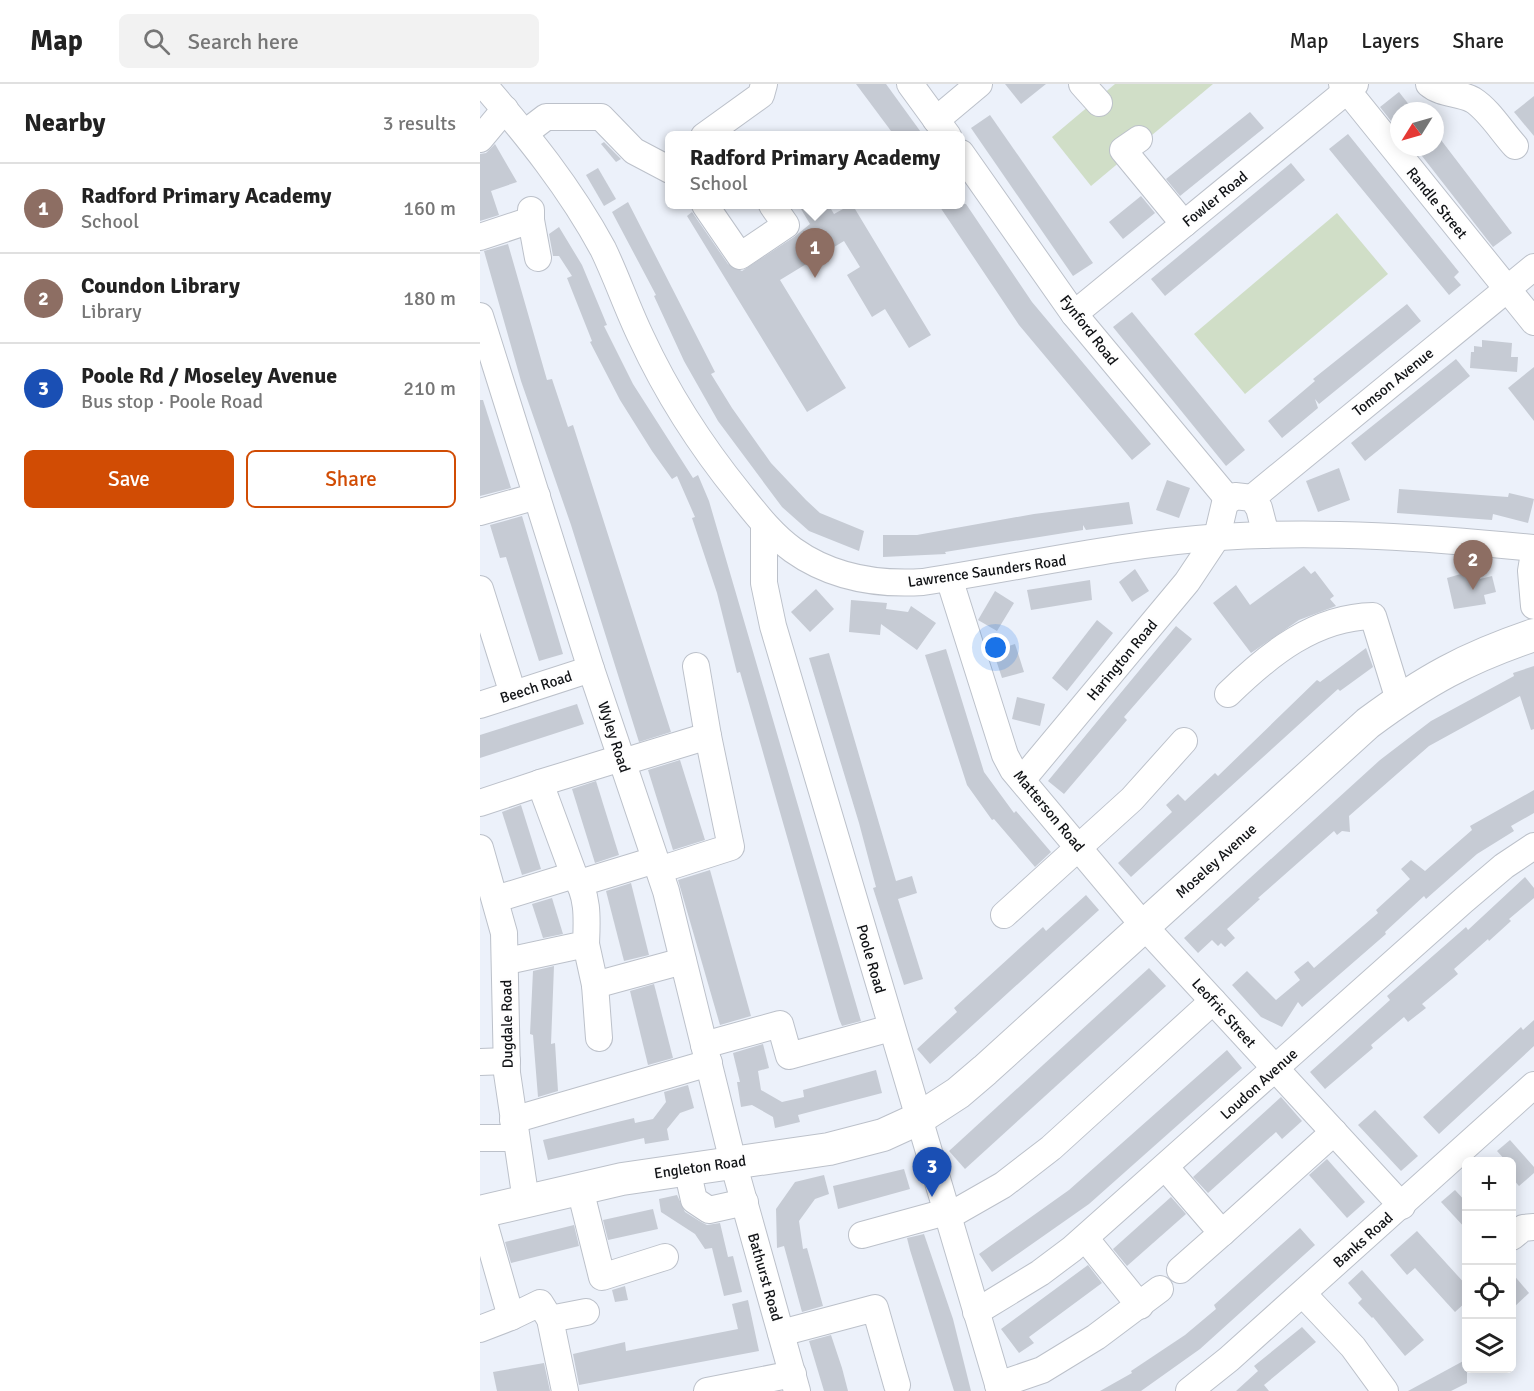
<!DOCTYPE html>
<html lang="en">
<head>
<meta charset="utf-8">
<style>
	:root { --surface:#fff; --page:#f2f2f2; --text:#222; --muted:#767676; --line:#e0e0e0; --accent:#d14c04 }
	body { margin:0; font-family:Signika,sans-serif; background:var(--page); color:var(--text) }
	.controls { position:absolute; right:18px; bottom:18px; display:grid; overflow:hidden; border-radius:9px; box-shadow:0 3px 15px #0003 }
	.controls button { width:54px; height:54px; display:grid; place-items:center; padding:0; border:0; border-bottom:2px solid var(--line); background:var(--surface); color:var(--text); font:30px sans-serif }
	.compass { position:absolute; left:910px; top:18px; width:54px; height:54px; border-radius:50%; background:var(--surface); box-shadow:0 3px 15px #0003; rotate:233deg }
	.you { position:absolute; left:516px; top:564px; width:21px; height:21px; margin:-15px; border:4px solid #fff; border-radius:50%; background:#1a73e8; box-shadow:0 0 0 9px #1a73e833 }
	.badge { display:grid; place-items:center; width:39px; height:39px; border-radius:50%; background:var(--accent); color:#fff; font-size:20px; font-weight:700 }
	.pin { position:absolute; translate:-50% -50px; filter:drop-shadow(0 2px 3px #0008) }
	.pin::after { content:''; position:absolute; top:32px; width:21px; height:18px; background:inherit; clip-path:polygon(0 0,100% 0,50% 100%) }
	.popup { position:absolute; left:185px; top:47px; width:300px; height:78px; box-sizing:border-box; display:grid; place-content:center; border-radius:9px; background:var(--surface); filter:drop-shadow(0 2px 4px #0005); font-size:20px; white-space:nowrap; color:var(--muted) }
	.popup b { font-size:22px; color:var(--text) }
	.popup::after { content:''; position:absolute; left:50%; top:100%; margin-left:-12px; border:12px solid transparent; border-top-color:var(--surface) }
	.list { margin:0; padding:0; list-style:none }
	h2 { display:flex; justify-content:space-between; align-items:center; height:78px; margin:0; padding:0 24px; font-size:26px }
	h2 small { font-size:20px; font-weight:400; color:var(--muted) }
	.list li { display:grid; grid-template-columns:39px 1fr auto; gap:18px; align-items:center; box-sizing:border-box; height:90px; padding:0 24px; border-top:2px solid var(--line) }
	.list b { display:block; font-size:22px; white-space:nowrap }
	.list p { margin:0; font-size:20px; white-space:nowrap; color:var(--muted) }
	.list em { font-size:20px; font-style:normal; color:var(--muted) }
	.actions { display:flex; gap:12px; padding:18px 24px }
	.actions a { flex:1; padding:14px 0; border:2px solid var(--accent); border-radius:9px; text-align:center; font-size:21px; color:var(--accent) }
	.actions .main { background:var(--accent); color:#fff }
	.icon { flex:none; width:33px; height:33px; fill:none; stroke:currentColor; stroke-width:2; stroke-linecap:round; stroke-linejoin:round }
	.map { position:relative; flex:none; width:1054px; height:1307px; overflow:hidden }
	header { display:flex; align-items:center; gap:36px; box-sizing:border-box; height:84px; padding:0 30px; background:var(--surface); border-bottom:2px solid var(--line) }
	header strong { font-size:28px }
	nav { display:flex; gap:33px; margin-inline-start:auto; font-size:21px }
	.search { width:420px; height:54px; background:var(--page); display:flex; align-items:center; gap:15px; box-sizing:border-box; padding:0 21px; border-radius:9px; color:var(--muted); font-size:22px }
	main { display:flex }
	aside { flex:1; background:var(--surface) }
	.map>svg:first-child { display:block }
	.green { fill:#d0dec7 }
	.building { fill:#c6cbd4 }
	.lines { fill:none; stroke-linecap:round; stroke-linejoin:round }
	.minor-casing { stroke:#bcc1ca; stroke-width:28 }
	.major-casing { stroke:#bcc1ca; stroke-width:34 }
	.minor { stroke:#fff; stroke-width:26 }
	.major { stroke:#fff; stroke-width:32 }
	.labels { text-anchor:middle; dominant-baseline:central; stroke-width:5; stroke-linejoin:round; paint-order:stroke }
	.street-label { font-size:15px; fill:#111316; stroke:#fefefe }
</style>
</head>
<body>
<header>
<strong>Map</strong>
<div class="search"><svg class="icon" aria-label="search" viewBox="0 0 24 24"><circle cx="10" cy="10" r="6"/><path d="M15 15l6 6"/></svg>Search here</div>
<nav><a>Map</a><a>Layers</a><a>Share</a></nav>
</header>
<main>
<aside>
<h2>Nearby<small>3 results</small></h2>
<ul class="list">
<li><span class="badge" style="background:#8d6e63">1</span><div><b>Radford Primary Academy</b><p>School</p></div><em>160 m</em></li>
<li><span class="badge" style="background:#8d6e63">2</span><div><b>Coundon Library</b><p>Library</p></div><em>180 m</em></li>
<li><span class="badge" style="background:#1a4fb4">3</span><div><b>Poole Rd / Moseley Avenue</b><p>Bus stop · Poole Road</p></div><em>210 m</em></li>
</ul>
<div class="actions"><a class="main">Save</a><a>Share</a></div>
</aside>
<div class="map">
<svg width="1054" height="1307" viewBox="0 0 1054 1307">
	<rect width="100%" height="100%" fill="#ecf1fa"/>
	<!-- green -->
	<g class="green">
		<path d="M635,0H733L611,102L572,53Z"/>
		<path d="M857,129L908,190L765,310L714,250Z"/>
	</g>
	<!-- building -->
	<g class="building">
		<path d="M376,0H406L443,51H414Z"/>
		<path d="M525,0H566L541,20Z"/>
		<path d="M919,8L934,27H919V47L900,23Z"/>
		<path d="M1054,12V52L1034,28Z"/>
		<path d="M770,28L784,44L700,112L686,95Z"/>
		<path d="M510,31L613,179L593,192L491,44Z"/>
		<path d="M868,50L979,188L974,193L981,201L969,211L849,65Z"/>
		<path d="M961,56L1032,149L1013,163L935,63H955Z"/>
		<path d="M124,58L141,75L136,78L121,60Z"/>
		<path d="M15,60L37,98L11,107L19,131L0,137V70L6,69Z"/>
		<path d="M811,79L825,96L685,212L671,195Z"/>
		<path d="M118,84L136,115L124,122L106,91Z"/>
		<path d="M661,112L675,129L643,155L629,138Z"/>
		<path d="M148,118L235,288L231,290L252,324L291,379L326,416L340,429L384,447L379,467L329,447L302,423L238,337L204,277L174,212L176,211L132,128Z"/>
		<path d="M318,120H348L354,130L372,120L451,251L429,264L405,225L392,233L367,191L380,183L364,157L300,196L366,304L327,328L207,132L212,128L248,180L262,187L314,153L330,140Z"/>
		<path d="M458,120H486L552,218L671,360L652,376L539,241Z"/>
		<path d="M79,143L102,181L127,241L124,242L153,300L213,394L218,391L229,417L381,937L362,942L359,935L260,588L257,589L237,509L212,434L215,433L197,392L192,395L172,367L140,316L110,258L112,257L87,194L92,192L79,172H73L69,150Z"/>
		<path d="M28,160L67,296L72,295L88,343L93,341L191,648L159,658L91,441L41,297L4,167Z"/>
		<path d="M927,220L941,237L839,320L835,315L838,324L802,354L788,337L835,297L833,295Z"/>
		<path d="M652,228L765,366L746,382L633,243Z"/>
		<path d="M1002,256L1032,259L1031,273H1038L1037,288L990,284L991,268H994V262L1002,263Z"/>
		<path d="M976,275L990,292L885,377L871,359Z"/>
		<path d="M1054,283V337L1028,304Z"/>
		<path d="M0,316H3L31,404L0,412Z"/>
		<path d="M859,384L870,416L838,428L826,397Z"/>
		<path d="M687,396L710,404L699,434L676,426Z"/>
		<path d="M919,405L1028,413L1029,409L1054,415L1048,439L1013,430L1012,436L917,429Z"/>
		<path d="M649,418L653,440L606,446L603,441V446L465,468L466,470L403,473V451H437L554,430Z"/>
		<path d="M42,432L83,570L59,577L26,473L20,474L10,441Z"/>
		<path d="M824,482L831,490L835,487L854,512L850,515L856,522L819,536L771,569L733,519L756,501L770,521Z"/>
		<path d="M655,485L669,507L652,518L639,498Z"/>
		<path d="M998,485L1000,495L1012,492L1016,508L1004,511L1006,520L974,525L967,494Z"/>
		<path d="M610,496L612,516L551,526L547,506Z"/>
		<path d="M336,505L354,525L330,548L311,528Z"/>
		<path d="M515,507L534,519L517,547L498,536Z"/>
		<path d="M371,516L407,519L406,525L428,528L431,522L456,539L437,566L401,540L400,551L369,548Z"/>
		<path d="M617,536L633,549L587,607L572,594Z"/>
		<path d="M696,542L712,555L644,633L647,636L584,710L568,697Z"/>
		<path d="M535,560L544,588L522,594L513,567Z"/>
		<path d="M886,564L893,583L860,607L858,605L651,793L638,779L692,728L686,721L698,710L705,717L735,689L738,692L837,596L840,598Z"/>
		<path d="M466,565L504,688L534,729L536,727L571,768L555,783L514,735L512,736L487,701L445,571Z"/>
		<path d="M349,569L416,797L432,792L437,809L418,815L443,895L424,901L393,804L396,803L379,739L329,574Z"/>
		<path d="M1054,582V645L1051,646L1040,612L949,662L869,732L870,748L862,747L857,751L854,747L778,814L780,815L747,845L755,854L745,863L741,859L738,862L732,856L718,869L704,854L900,676L951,637L1034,592L1033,589Z"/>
		<path d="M537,613L565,620L560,642L532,635Z"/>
		<path d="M97,620L104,640L0,674V651Z"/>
		<path d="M200,676L225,756L193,766L168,686Z"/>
		<path d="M116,697L139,771L115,779L92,705Z"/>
		<path d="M1054,706V729L1031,742L1034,747L997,770L946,815L944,812L905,848L906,850L822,923L818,918L802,943L781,933L752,901L767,887L796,916L820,896L814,888L828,877L834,884L898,829L896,826L930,795L921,785L931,776L945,787L992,746L990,742Z"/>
		<path d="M41,721L61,785L42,791L22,728Z"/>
		<path d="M230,786L271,932L240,941L198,796Z"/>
		<path d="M1045,793L1054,804V814L1029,835L1031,837L1009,857L1008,855L974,885L978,890L942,920L946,924L928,938L924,933L891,961L893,964L845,1005L830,988L910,916L907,912L986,843L988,846Z"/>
		<path d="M151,799L169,871L144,877L126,807Z"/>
		<path d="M606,811L619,826L450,980L437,965L477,928L474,924L563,843L566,847Z"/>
		<path d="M72,814L83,850L63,854L52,820Z"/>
		<path d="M74,882L71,960L75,959L78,1007L58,1013L53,951L50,950L53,887Z"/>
		<path d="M669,884L686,902L485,1085L469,1067Z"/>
		<path d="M174,900L193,974L168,981L150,907Z"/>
		<path d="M1054,936V962L959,1050L943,1033L1041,943L1043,946Z"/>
		<path d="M283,960L289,984L278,987L281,1006L302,1018L324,1013L323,1006L396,986L402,1009L318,1031L320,1038L295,1044L293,1033L272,1021L261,1023L257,998H260L253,969Z"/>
		<path d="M747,966L762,984L609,1120L512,1188L499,1170L589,1106Z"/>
		<path d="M208,1001L214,1024L200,1029L187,1045L189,1056L165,1060L164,1054L68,1076L63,1056L154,1034L155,1039L173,1035L186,1018L184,1008Z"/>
		<path d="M801,1013L822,1037L802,1055L796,1048L728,1109L713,1093Z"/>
		<path d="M895,1026L938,1072L921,1087L878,1041Z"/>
		<path d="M1030,1056L1054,1083V1089L1039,1102L1032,1094V1077H1026L1017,1067Z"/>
		<path d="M847,1075L885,1118L867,1134L829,1091Z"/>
		<path d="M424,1085L430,1105L358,1125L353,1102Z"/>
		<path d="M344,1091L349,1110L335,1115L319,1137L323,1165L327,1164L343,1222L322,1228L304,1162L297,1164L296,1125L315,1098Z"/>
		<path d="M975,1106L987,1119V1146L961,1118Z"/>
		<path d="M197,1111L205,1128L221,1138L227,1141L240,1139L248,1173L253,1172L262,1208L244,1212L232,1164L225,1165L215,1150L181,1128L179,1115Z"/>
		<path d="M691,1113L706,1130L647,1182L633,1165Z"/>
		<path d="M173,1125L178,1145L128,1156L123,1136Z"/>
		<path d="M94,1141L99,1162L31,1179L25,1158Z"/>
		<path d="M820,1144L835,1161L720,1265L661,1307H620L652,1289L651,1287L705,1251L736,1225L734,1221Z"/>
		<path d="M937,1147L987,1202V1217L975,1228L935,1184L927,1191L910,1171Z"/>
		<path d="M444,1150L473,1235L491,1307H474L430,1166L427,1154Z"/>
		<path d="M608,1181L622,1199L549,1253L554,1259L539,1269L521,1245Z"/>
		<path d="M882,1186L944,1256L925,1272L893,1233L892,1234L878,1219L882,1215L868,1199Z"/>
		<path d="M1032,1189L1049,1209L1032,1225Z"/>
		<path d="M145,1202L148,1216L135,1218L132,1206Z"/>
		<path d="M268,1216L279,1267L99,1301L93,1270L145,1258L146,1267L258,1245L252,1220Z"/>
		<path d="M822,1243L836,1258L784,1301L789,1307H756L778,1287L774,1282Z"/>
		<path d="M351,1251L362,1284L368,1307H344L329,1257Z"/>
		<path d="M987,1275V1299L971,1307H928Z"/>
		<path d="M64,1279L70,1307H17L13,1288Z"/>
	</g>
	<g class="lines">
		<!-- minor casing -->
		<g class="minor-casing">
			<g id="minor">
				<path d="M3,0C48,52 90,104 123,165C137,194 147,224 161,253C187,309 221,362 260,410C276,430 292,451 313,466C351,493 397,501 443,498C541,483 640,460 740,453C845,446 950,454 1054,464"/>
				<path d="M430,0L468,52"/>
				<path d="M602,0L619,19"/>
				<path d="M862,0L1054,238"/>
				<path d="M949,0C962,11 979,8 993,16C1009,26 1022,48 1035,62"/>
				<path d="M456,36L499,0"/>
				<path d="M45,49L66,33H121L154,67L190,86"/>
				<path d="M224,52L281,11L284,0"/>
				<path d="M0,55L25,25"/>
				<path d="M659,55L643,66L704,140"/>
				<path d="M481,69L594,230L748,415"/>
				<path d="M225,121L260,172L306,141L292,121"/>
				<path d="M51,136L58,174"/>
				<path d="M0,153L51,136V126"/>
				<path d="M594,230L875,0"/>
				<path d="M0,232L111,585L186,807L253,1078L317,1307"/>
				<path d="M772,414L1054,183"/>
				<path d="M0,428L57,412"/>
				<path d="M284,440V499L293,542L520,1307"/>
				<path d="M1054,469L1051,487L1054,522"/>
				<path d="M469,494L525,671L533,686L664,842L922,1122"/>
				<path d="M0,505L33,610"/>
				<path d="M748,610C789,570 835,533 893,532L919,616"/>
				<path d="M0,621L111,585"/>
				<path d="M143,678L228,652L216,582"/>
				<path d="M542,696L707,498L737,453L745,419L755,412L772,414L779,424L786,451"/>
				<path d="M0,719L60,699"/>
				<path d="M0,764L24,849L27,989L46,1117"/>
				<path d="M179,786L251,763L228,652"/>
				<path d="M100,799L175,776"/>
				<path d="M16,815L94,791"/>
				<path d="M524,831L652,715L704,657"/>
				<path d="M106,860L115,901L203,877"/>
				<path d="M27,877L106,860C107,837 109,810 94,791L60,699L141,674"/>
				<path d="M115,901L119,954"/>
				<path d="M224,961L300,940L309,972L411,944"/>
				<path d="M0,978L27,977"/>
				<path d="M33,1036L229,979"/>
				<path d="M0,1054H35"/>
				<path d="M686,1084L742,1149L700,1186"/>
				<path d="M207,1085L214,1116L229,1126L265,1118"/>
				<path d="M100,1105L122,1193L185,1173"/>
				<path d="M467,1133L523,1101L571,1064L733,917"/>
				<path d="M742,1149L854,1048"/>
				<path d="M382,1151L466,1128"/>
				<path d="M1032,1153L1043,1144L1054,1143"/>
				<path d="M605,1154L660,1222"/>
				<path d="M823,1210L873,1263L905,1307"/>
				<path d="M496,1228L560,1189L592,1165L984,816L1024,782L1054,762"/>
				<path d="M31,1233L60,1219L70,1235L85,1307"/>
				<path d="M70,1235L106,1228"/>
				<path d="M0,1245L31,1233L1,1128"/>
				<path d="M301,1249L395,1224L417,1301"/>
				<path d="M518,1301L562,1286L616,1253L680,1205"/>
				<path d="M227,1307L313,1290"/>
				<path d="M709,1307L749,1275L1054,1001"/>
			</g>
		</g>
		<!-- major casing -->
		<g class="major-casing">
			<path id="major" d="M0,1128L142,1095L349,1065L403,1051L438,1035L478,1009L505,986L888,639C946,596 986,574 1054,551"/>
		</g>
		<!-- minor -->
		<use href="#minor" class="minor"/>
		<!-- major -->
		<use href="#major" class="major"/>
	</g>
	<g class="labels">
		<!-- street labels -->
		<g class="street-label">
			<text transform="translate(735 115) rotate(-39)">Fowler Road</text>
			<text transform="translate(957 119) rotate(51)">Randle Street</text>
			<text transform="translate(609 246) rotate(52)">Fynford Road</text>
			<text transform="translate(913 298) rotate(-39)">Tomson Avenue</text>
			<text transform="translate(507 487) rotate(-8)">Lawrence Saunders Road</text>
			<text transform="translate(642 576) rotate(-50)">Harington Road</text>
			<text transform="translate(56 603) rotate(-18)">Beech Road</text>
			<text transform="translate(134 653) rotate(72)">Wyley Road</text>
			<text transform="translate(569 727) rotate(50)">Matterson Road</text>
			<text transform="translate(736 777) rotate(-42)">Moseley Avenue</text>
			<text transform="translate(391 875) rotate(74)">Poole Road</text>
			<text transform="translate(744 929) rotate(48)">Leofric Street</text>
			<text transform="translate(27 940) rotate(-91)">Dugdale Road</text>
			<text transform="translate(779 1000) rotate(-42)">Loudon Avenue</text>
			<text transform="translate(220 1083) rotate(-8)">Engleton Road</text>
			<text transform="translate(883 1156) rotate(-42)">Banks Road</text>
			<text transform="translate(285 1193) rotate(74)">Bathurst Road</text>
		</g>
	</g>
</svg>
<div class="controls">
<button>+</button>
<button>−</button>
<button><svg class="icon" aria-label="locate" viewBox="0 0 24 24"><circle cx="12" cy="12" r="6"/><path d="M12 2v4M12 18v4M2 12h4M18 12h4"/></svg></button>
<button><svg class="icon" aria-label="layers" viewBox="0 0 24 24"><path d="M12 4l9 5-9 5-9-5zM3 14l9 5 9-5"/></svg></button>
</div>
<svg class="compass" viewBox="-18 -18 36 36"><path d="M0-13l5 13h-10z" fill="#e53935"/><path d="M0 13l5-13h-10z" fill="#767676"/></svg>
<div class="you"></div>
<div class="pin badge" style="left:335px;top:194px;background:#8d6e63">1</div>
<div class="popup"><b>Radford Primary Academy</b>School</div>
<div class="pin badge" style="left:993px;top:506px;background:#8d6e63">2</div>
<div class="pin badge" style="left:452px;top:1113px;background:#1a4fb4">3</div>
</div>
</main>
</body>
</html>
